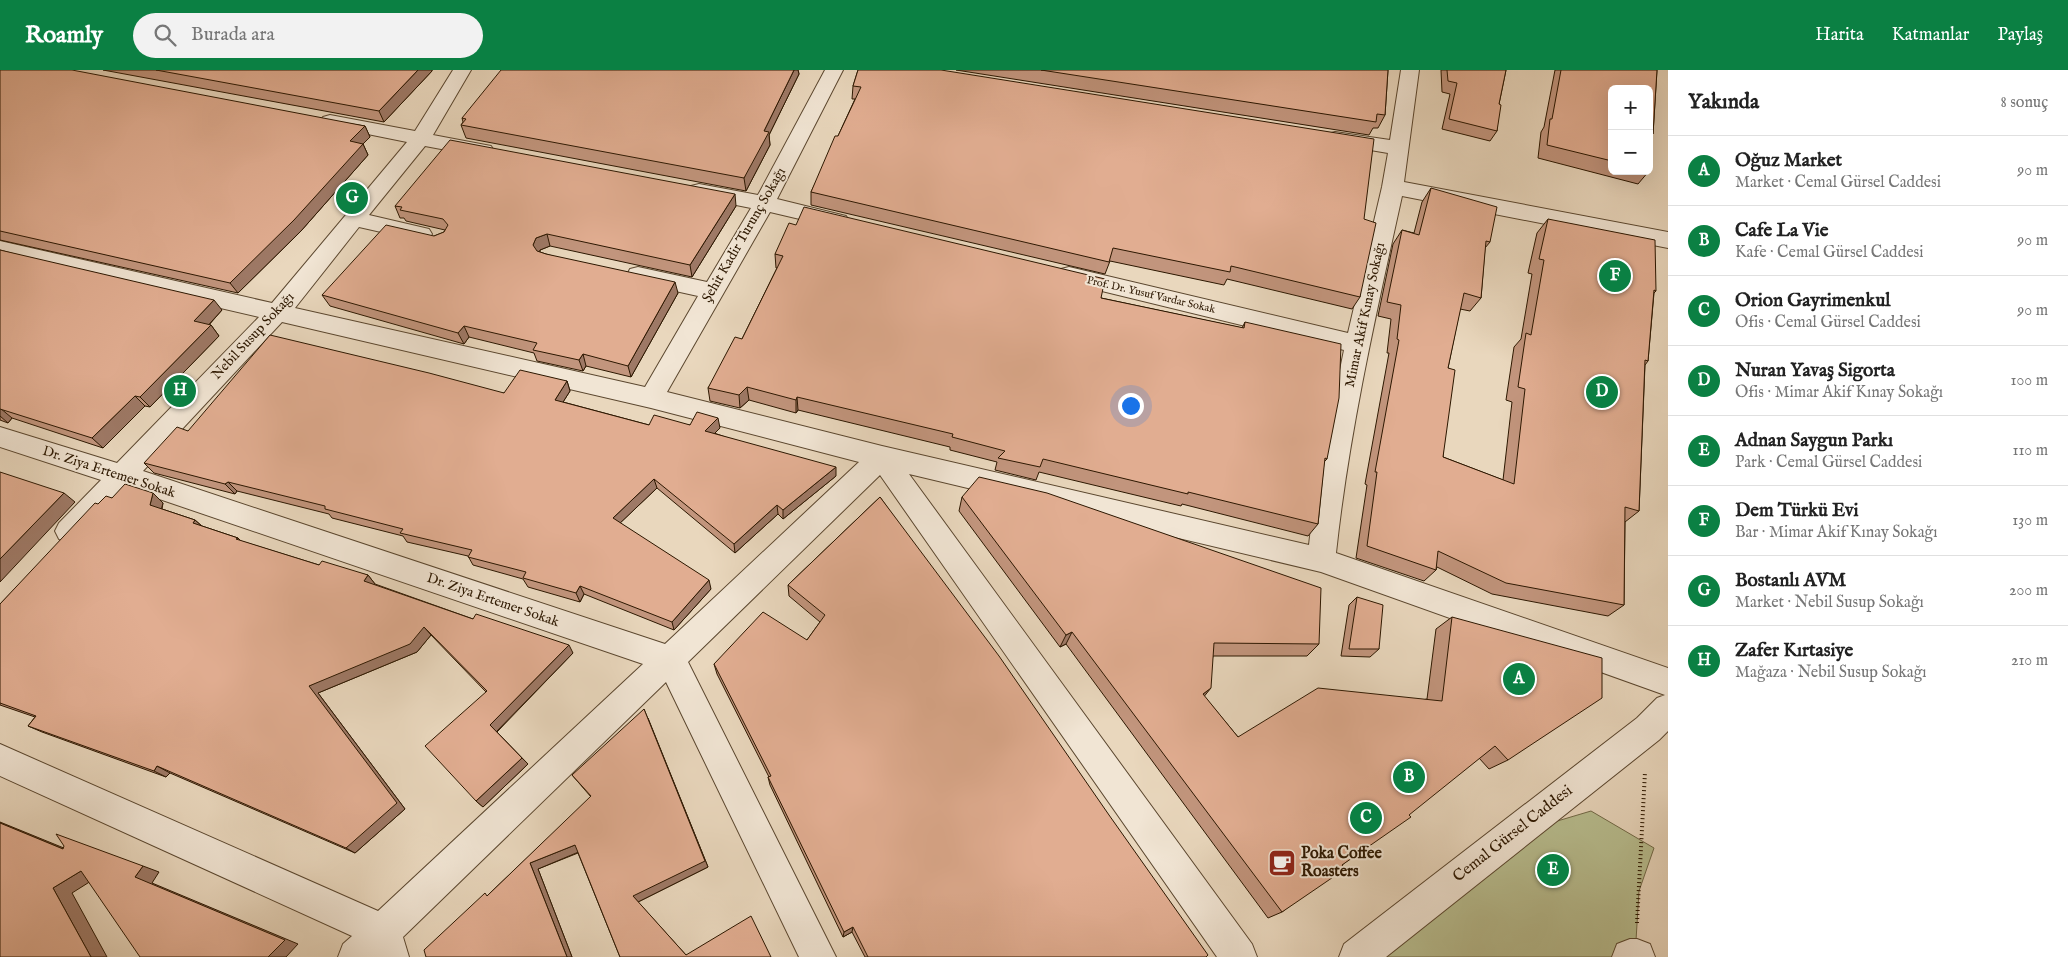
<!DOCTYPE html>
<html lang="tr">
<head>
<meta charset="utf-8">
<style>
	:root { --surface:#fff; --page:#f2f2f2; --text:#222; --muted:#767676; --line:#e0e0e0; --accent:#0b8043 }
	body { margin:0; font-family:"IM FELL English",serif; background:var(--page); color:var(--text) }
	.controls { position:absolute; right:15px; top:15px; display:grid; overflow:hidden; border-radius:8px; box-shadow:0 5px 20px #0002 }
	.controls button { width:45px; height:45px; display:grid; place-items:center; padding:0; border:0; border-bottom:1px solid var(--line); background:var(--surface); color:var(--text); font:25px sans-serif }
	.you { position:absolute; left:1130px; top:335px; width:18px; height:18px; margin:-12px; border:4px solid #fff; border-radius:50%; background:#1a73e8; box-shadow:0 0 0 8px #1a73e833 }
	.badge { display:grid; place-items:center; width:32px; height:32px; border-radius:50%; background:var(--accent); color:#fff; font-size:16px; font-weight:700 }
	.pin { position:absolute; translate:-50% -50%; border:2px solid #fff; box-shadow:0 1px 5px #0006 }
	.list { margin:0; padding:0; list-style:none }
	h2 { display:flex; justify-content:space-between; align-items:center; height:65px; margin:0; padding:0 20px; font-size:21px }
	h2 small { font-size:16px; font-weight:400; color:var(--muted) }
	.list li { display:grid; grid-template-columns:32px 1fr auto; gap:15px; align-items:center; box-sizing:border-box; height:70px; padding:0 20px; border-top:1px solid var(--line) }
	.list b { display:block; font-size:19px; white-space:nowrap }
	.list p { margin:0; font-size:16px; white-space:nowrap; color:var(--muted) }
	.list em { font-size:16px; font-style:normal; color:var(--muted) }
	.icon { flex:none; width:28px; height:28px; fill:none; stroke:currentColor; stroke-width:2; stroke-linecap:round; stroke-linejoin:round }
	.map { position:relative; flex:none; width:1668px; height:887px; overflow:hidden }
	header { display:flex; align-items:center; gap:30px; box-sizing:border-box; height:70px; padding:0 25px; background:var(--accent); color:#fff }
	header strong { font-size:24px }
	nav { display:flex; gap:28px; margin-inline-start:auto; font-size:18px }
	.search { width:350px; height:45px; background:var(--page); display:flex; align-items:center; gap:12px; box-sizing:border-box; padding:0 18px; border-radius:28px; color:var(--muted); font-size:19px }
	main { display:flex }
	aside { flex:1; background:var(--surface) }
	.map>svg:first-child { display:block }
	.green { fill:#b8be90; stroke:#726a48 }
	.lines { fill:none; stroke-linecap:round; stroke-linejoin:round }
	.minor-casing { stroke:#5b472f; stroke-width:2 }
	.path { stroke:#2c1700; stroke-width:4; stroke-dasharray:1 3; stroke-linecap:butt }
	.minor { fill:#f1e5d4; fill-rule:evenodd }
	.wall { fill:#c2957d; stroke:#2c1700 }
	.shaded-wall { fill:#9e7966; stroke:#2c1700 }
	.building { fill:#e1ad91; stroke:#2c1700 }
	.labels { text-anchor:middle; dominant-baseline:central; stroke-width:4; stroke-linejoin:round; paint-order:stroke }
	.far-street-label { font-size:11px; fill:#2c1700; stroke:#f1e5d4 }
	.street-label { font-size:14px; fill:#2c1700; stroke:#f1e5d4 }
	.near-street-label { font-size:16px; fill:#2c1700; stroke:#f1e5d4 }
	.near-poi-label { font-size:16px; font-weight:bold; fill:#2c1700; stroke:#f1e5d4; text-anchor:start }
</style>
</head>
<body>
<header>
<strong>Roamly</strong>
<div class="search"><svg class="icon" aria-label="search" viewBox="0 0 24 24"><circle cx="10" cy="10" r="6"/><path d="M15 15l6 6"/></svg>Burada ara</div>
<nav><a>Harita</a><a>Katmanlar</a><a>Paylaş</a></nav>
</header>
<main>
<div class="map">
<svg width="1668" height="887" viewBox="0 0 1668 887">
	<rect width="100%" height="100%" fill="#e9d7bd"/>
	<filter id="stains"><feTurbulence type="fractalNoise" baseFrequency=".004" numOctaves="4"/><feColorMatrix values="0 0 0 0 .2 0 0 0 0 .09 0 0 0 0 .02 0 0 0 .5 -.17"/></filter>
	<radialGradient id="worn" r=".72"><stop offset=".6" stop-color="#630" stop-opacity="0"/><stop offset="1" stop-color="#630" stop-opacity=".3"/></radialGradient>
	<!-- green -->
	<path class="green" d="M1591,741L1654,778L1639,821L1635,887H1361L1507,766Z"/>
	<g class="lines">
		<!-- minor casing -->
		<g class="minor-casing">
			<g id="minor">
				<path d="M453,0H471L433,65L491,76L494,81L491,86L484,87L425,76L369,145L429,159L432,164L429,169L421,171L359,157L295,238L645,317L698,226L630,211L627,205L630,199L638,197L707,212L751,138L691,126L688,121L691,116L699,114L758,125L825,0H843L777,129L846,146L849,151L846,156L838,158L770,142L667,322L882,376L1309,475L1315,423L1344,280L1069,213L1061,211L1058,205L1061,199L1069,197L1348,263L1382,117L1388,83L1335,74L1328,72L1325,68L1328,64L1335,62L1390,70L1401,0H1419L1404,112L1668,162V178L1402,126C1376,244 1349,362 1336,483L1668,598V661L1659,670L1386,887H1339L1344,874L1637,648L1657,628L1665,625L1321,502L909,404L1252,874L1257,887H1217L880,405L688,592L836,887H799L666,612L403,867L409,887H338L343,874L352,866L0,706V674L378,841L643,594L127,418L79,469L69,473L59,469L55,461L59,453L101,410L0,377V357L117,393L259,247L0,187V171L272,233L407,72L323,55L320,51L323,47L330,45L415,61ZM282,252L651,338L859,392L665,574L143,401Z"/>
				<path d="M1630,869H1637L1650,874L1655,887H1612L1617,874Z"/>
			</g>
		</g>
		<!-- path -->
		<path class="path" d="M1637,853L1645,702"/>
		<!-- minor -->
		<use href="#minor" class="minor"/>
	</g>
	<!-- wall -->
	<g class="wall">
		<path d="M0,0L365,56L370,67L363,74L368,85L301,161L238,223L0,170Z"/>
		<path d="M103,0H432V1L384,52Z"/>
		<path d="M794,0H798L799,4L769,65L770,75L746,121L466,68L461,55L463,52L462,48Z"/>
		<path d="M858,0L1364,149L1360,227L1352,239L1227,209L1224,215L1110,191L1105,204L811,135V122L838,66L855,29H852L853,16Z"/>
		<path d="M956,0H1388L1385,45L1378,58H1373L1369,65Z"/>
		<path d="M1441,0H1506L1499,34L1497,61L1490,71L1442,59L1450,24L1442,22Z"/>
		<path d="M1555,0H1657L1653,64L1650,67L1612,19V101H1649L1638,114L1538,88L1541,62L1544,57Z"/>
		<path d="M1431,118L1490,172L1485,178L1481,228L1470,241L1460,239L1448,298L1443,387L1503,410L1512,332L1506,330L1514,277L1521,269L1532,204L1528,203L1537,163L1548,149L1656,221L1654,223L1648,291L1645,295L1639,441L1625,452L1624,535L1608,546L1492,524L1437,497L1436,500L1424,511L1356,488L1367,415L1365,414L1389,283H1387L1391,249L1378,246L1393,174L1402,160L1414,163L1422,132Z"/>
		<path d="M395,136H736L692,207L550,176L540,180V182L546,184L678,223L631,307L586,296L583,301L537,291L534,283L469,267L464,274L330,236L322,225L434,166L444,162L445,160L406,151L404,148H400Z"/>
		<path d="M0,180L222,240L209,255H211L219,266L150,337L145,336L103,378L12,348L8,353L0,350Z"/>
		<path d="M775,184L1101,228L1242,258L1245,252L1327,389L1324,392L1318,454L1308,466L1182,434L1181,436L1039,402L1036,410L995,400L997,392L950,380V377L798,340L796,343L749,330L740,338L710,331L708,318L742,269L777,198H776Z"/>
		<path d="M567,311L570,321L563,332L649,355H690L720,358L714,363L836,406L783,449L778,444L735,483L657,418L620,453L711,519L674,560L584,524L580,532L528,517L523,509L473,495L468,486L407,472L403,466L332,448L329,444L237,421L235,424L154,403L144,393L188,361L504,323Z"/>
		<path d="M153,423L163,433L162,439L195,450L202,456L238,468L241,471L319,495L368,505L375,514L473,549L573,583L497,662L528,694L483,737L476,731L486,622L431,565L417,582L318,623L405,739L355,783L170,703L166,707L42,662L28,656L35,647L0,635V534L98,434L112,428Z"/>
		<path d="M880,427L1206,887H865L852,862L843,867L770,715L768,707H769L717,604L714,594L807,570L820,552L789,526L788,515Z"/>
		<path d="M962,427L1319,574L1307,586H1213L1204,626L1238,667L1427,629L1436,559L1452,547L1508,690L1489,699L1479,688L1342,795L1282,842L1268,848L1066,574L1060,577L959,441Z"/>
		<path d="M1357,527L1379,579L1370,587L1341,586L1349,535Z"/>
		<path d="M648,648L708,797L638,832L686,885L771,887H620L578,783L538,799L572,887H426L488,825L591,727L572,705Z"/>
	</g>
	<!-- shaded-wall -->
	<g class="shaded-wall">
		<path d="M418,0H432V1L384,52L379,41Z"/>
		<path d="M794,0H798L799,4L769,65L770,75L746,121L744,108L764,61Z"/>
		<path d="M365,56L370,67L363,74L368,85L301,161L238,223L230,213L350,71Z"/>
		<path d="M735,124L736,136L692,207L690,195Z"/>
		<path d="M547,164L550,176L540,180L537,187L533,175L536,168Z"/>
		<path d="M675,212L678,223L631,307L628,296Z"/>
		<path d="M214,230L222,240L203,261L194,251Z"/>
		<path d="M211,255L219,266L150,337L140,327Z"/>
		<path d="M464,256L469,267L464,274L458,263Z"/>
		<path d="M583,284L586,296L583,301L579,290Z"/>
		<path d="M567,311L570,321L558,340L555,330Z"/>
		<path d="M747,317L749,330L740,338L739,325Z"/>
		<path d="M135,326L145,336L103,378L92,368Z"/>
		<path d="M797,327L798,340L796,343V330Z"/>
		<path d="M0,338L12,348L8,353L0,346Z"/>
		<path d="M718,348L720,358L707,371L705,361Z"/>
		<path d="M836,397V406L783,449V440Z"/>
		<path d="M654,409L657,418L616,457L613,448Z"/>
		<path d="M228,412L237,421L235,424L225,414Z"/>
		<path d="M64,423L75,432L0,512V489Z"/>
		<path d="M153,423L163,433L160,444L150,435Z"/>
		<path d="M777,435L778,444L735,483L734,474Z"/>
		<path d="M195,450L205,459L193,453Z"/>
		<path d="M368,505L375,514L372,519L364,511Z"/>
		<path d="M709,510L711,519L674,560L672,552Z"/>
		<path d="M580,516L584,524L580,532L576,523Z"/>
		<path d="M424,557L431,565L417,582L318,623L405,739L355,783L346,778L309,616Z"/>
		<path d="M1072,562L1066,574L1060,577L1066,565Z"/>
		<path d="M569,575L573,583L496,662L490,655Z"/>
		<path d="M1211,618L1202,629L1203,624Z"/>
		<path d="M644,639L708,797L638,832L633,826Z"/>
		<path d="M522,688L528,694L483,737L476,731Z"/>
		<path d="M157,696L170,703L166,707L154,701Z"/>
		<path d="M0,752L81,785L63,779L0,753Z"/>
		<path d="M575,775L581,781L538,799L572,887H567L530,793Z"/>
		<path d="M143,796L159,802L152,813L298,874L286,887H268L135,807Z"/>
		<path d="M81,801L99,806L72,823L107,887H91L53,818Z"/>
		<path d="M853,857L852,862L843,867L844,862Z"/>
	</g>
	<!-- building -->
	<g class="building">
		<path d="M0,0H72L365,56L350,71L363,74L294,150L230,213L0,161Z"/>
		<path d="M156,0H418L379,41Z"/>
		<path d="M501,0H794L764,61L769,62L744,108L461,55L466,49L462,48Z"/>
		<path d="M858,0H941L1374,69L1364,149L1376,153L1360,227L1231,196L1230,202L1113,178L1109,192L811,122L835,66H838L861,17L853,16Z"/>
		<path d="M1041,0H1388L1385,45L1377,44L1376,52Z"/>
		<path d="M1447,0H1506L1499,34L1501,35L1497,61L1449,49L1457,13L1448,11Z"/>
		<path d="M1561,0H1657L1653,64L1650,63L1649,101V19H1612V91L1547,75L1550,49H1552Z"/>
		<path d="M450,70L735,124L690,195L547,164L536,168L533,175L537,181L546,184L675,212L628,296L583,284L579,290L533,280L537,273L464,256L458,263L322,225L386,155L434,166L444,162L448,155L443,149L400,140L402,137L395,136Z"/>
		<path d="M1431,118L1497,137L1490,172L1486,171L1481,228L1464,223L1448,298L1455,300L1443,387L1514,414L1525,319L1518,317L1526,263L1531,265L1544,190L1539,189L1548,149L1655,170L1656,221L1654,220L1648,291L1645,290L1639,441L1625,437L1624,535L1506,513L1438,481L1436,500L1367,476L1377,402H1375L1399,270L1397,269L1401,235L1387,232L1402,160L1419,165Z"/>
		<path d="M804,137L1105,209L1101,228L1244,258L1245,252L1341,274L1339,328L1327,389L1325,388L1318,454L1188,422V424L1043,389L1040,397L998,388L1005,381L952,367L953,364L797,327L796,330L747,317L739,325L708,318L735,267L742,269L783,186L775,184L789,153L796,155Z"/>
		<path d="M0,180L214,230L194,251L211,255L140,327L135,326L92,368L0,339Z"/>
		<path d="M270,265L429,303L504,323L520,300L567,311L555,330L649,355L654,345L690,355L697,342L718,348L705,361L836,397L783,440L777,435L734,474L654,409L613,448L709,510L672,552L580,516L576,523L523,508L526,502L468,487L472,480L400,463L403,459L325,439V436L228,412L225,414L144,393L177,357L188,361Z"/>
		<path d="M0,402L64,423L0,489Z"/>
		<path d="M979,407L1047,423L1321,518L1319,574L1214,573L1211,618L1203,624L1238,667L1318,618L1442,631L1452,547L1602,588V628L1508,690L1495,676L1409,745L1411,747L1342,795L1345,799L1282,842L1072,562L1066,565L962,427Z"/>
		<path d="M125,414L153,423L150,435L195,450L193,453L238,468L236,469L319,495L322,491L368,505L364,511L473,549L476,544L569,575L490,655L522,688L476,731L425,676L487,621L424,557L410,574L309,616L397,733L346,778L157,696L154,701L28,656L36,646L0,633V534L95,433L98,434L106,426L112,428Z"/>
		<path d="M880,427L999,586L1109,745L1208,885L1206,887H868L853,857L844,862L768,707L771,706L714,594L763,542L807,570L825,545L788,515Z"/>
		<path d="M1357,527L1383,535L1379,579H1349Z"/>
		<path d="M644,639L705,791L633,826L686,885L751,846L771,887H620L575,775L530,793L567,887H426L424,880L485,823L487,826L591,726L572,705Z"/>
		<path d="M0,753L63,779L64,776L56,764L143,796L135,807L285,870L268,887H140L81,801L53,818L91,887H0Z"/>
	</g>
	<!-- icons -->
	<defs>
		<g id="cafe-square" transform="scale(1.4375)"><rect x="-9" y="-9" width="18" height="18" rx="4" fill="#8f2418" stroke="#f1e5d4"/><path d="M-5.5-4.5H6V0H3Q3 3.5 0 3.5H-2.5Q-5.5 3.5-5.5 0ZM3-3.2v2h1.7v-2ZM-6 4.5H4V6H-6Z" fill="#fff"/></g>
	</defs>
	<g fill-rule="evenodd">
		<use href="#cafe-square" x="1282" y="793"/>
	</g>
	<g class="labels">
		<!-- far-street labels -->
		<g class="far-street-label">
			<text transform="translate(1151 225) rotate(13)">Prof. Dr. Yusuf Vardar Sokak</text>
		</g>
		<!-- street labels -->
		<g class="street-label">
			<text transform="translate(744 165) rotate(-60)">Şehit Kadir Turunç Sokağı</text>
			<text transform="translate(1365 245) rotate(-78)">Mimar Akif Kınay Sokağı</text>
			<text transform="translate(253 266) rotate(-47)">Nebil Susup Sokağı</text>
			<text transform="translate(109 402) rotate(18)">Dr. Ziya Ertemer Sokak</text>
			<text transform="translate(493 530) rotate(19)">Dr. Ziya Ertemer Sokak</text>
		</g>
		<!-- near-street labels -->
		<g class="near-street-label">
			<text transform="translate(1513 764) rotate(-38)">Cemal Gürsel Caddesi</text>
		</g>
		<!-- near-poi labels -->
		<g class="near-poi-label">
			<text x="1301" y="784">Poka Coffee<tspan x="1301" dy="18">Roasters</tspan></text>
		</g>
	</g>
	<rect width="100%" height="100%" filter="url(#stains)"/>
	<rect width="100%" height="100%" fill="url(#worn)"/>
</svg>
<div class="controls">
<button>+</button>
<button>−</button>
</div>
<div class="you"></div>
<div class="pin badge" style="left:1519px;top:609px">A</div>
<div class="pin badge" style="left:1409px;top:707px">B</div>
<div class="pin badge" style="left:1366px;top:748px">C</div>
<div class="pin badge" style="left:1602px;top:322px">D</div>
<div class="pin badge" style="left:1553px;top:800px">E</div>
<div class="pin badge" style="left:1615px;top:206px">F</div>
<div class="pin badge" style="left:352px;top:128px">G</div>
<div class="pin badge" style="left:180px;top:321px">H</div>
</div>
<aside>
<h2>Yakında<small>8 sonuç</small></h2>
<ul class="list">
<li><span class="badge">A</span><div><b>Oğuz Market</b><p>Market · Cemal Gürsel Caddesi</p></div><em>90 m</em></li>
<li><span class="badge">B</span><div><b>Cafe La Vie</b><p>Kafe · Cemal Gürsel Caddesi</p></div><em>90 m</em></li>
<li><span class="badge">C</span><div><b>Orion Gayrimenkul</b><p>Ofis · Cemal Gürsel Caddesi</p></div><em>90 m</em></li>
<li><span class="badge">D</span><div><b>Nuran Yavaş Sigorta</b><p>Ofis · Mimar Akif Kınay Sokağı</p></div><em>100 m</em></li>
<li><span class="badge">E</span><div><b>Adnan Saygun Parkı</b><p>Park · Cemal Gürsel Caddesi</p></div><em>110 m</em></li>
<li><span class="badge">F</span><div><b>Dem Türkü Evi</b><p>Bar · Mimar Akif Kınay Sokağı</p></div><em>130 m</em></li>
<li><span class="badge">G</span><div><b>Bostanlı AVM</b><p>Market · Nebil Susup Sokağı</p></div><em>200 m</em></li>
<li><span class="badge">H</span><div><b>Zafer Kırtasiye</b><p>Mağaza · Nebil Susup Sokağı</p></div><em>210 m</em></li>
</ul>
</aside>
</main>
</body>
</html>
